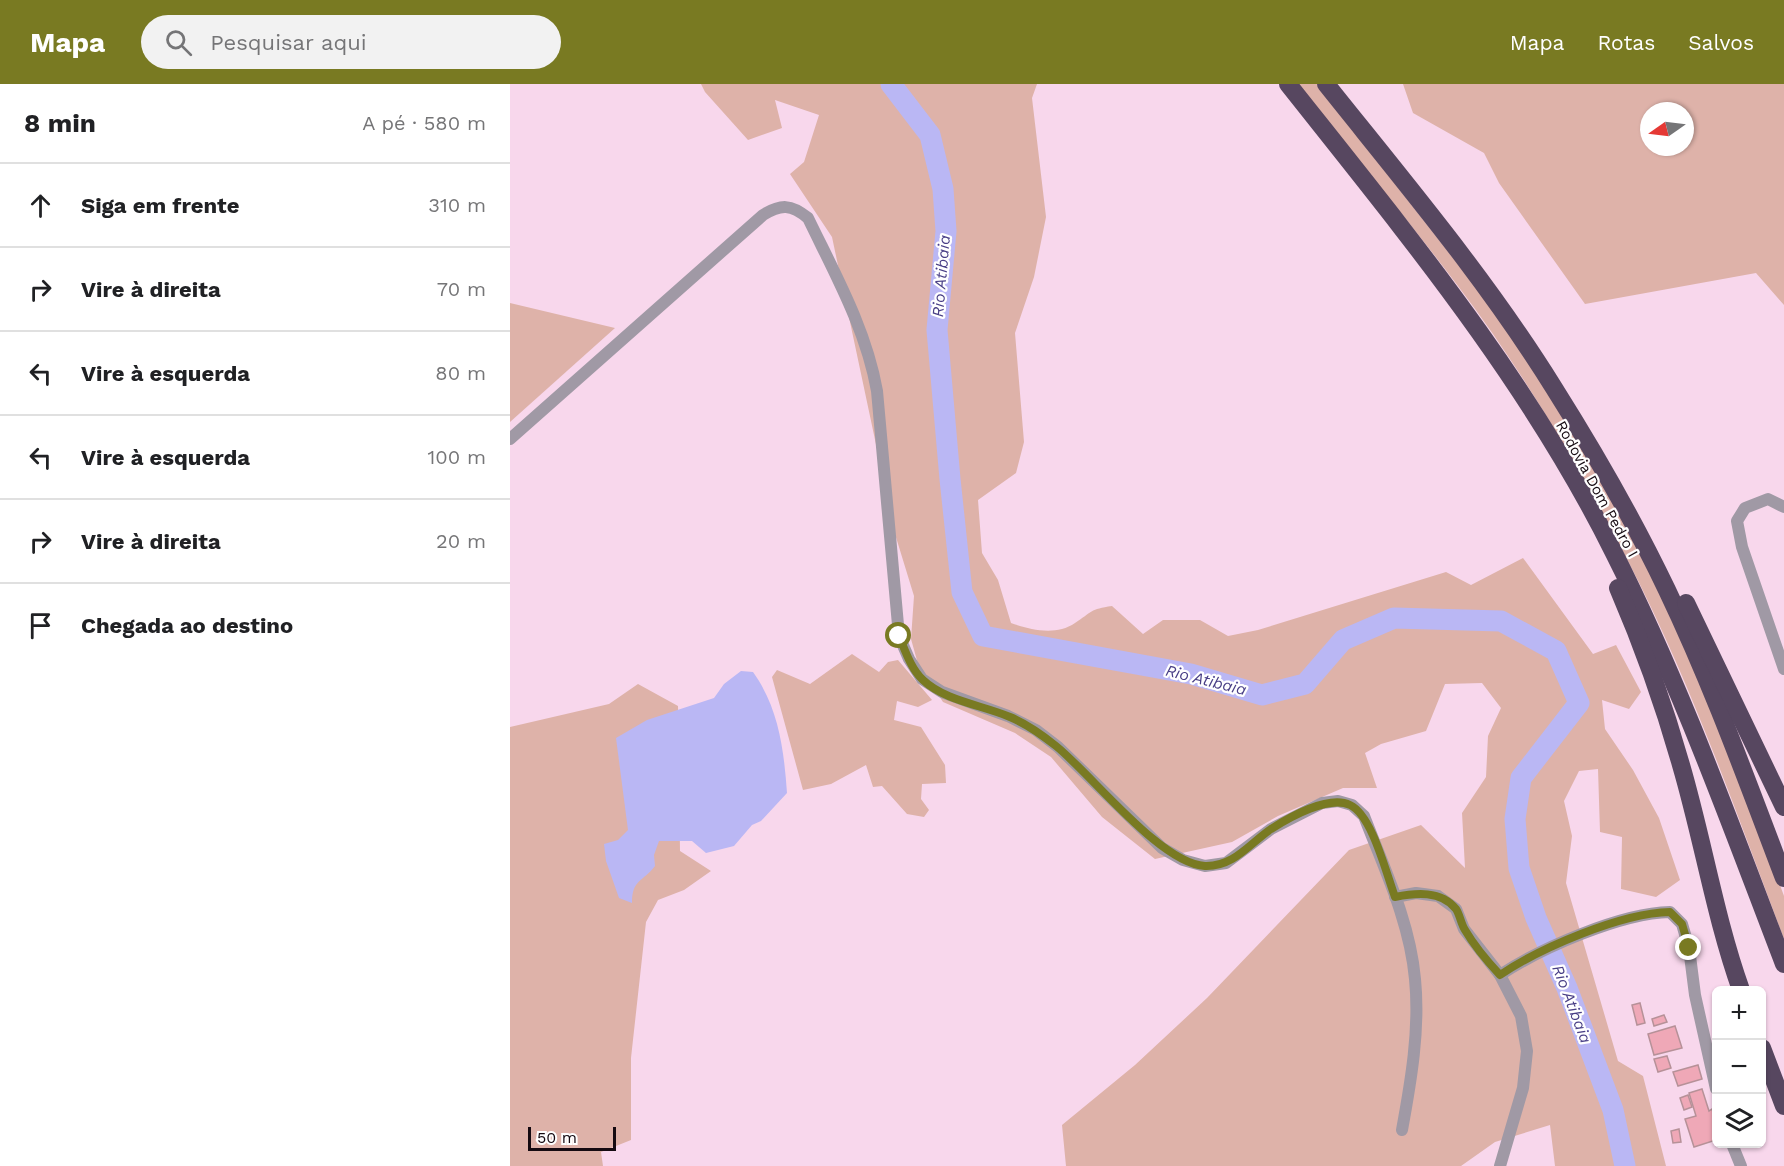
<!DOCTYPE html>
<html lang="pt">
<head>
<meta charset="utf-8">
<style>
	:root { --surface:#fff; --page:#f2f2f2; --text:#202124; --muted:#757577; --line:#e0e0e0; --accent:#797a22 }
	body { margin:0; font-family:"Work Sans",sans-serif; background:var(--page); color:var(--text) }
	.controls { position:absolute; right:18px; bottom:18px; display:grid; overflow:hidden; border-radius:9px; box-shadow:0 2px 4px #0004 }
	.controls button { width:54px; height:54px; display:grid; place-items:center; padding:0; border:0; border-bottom:2px solid var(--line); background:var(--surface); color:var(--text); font:30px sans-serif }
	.compass { position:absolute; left:1130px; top:18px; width:54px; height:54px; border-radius:50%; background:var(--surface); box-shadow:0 2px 4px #0004; rotate:256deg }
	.scale { position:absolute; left:18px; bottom:15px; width:88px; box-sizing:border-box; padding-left:6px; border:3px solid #150a11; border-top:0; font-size:16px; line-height:21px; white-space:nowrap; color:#150a11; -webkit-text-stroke:4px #fff; paint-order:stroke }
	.stop { position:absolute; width:18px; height:18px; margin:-14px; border:4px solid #797a22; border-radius:50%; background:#fff }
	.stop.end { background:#797a22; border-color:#fff; box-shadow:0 2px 6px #0008 }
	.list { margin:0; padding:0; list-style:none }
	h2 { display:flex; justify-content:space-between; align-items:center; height:78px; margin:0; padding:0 24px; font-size:26px }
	h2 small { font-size:20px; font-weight:400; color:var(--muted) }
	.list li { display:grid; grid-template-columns:39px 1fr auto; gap:18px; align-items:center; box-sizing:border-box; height:84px; padding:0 24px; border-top:2px solid var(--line) }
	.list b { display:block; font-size:22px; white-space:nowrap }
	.list em { font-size:20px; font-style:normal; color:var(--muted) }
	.icon { flex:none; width:33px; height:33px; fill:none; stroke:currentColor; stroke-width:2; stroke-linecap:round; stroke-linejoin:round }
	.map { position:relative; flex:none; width:1274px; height:1082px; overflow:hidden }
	header { display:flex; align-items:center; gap:36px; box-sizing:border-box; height:84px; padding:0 30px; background:var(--accent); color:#fff }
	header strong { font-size:28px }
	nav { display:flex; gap:33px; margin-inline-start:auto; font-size:21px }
	.search { width:420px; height:54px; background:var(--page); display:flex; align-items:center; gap:15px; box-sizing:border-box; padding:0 21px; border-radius:33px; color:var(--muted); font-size:22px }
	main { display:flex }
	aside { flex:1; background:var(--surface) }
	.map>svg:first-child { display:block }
	.green { fill:#deb2a9; fill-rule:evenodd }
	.water { fill:#bab7f4 }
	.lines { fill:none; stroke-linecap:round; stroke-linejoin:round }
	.river { stroke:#bab7f4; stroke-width:21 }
	.building { fill:#efa8b7; stroke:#b69198; stroke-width:1.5 }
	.street { stroke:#a099a5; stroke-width:12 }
	.highway { stroke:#574760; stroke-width:18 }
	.route { stroke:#797a22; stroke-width:8 }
	.labels { text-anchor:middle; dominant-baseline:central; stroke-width:4.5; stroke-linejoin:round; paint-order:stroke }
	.street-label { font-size:15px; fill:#150a11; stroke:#fff }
	.water-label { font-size:16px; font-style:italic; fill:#493f86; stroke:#fff }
</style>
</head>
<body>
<header>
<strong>Mapa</strong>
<div class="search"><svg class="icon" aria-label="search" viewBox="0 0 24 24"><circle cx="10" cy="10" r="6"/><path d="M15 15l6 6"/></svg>Pesquisar aqui</div>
<nav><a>Mapa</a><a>Rotas</a><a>Salvos</a></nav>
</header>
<main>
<aside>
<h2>8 min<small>A pé · 580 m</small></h2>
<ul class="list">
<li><svg class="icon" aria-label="ahead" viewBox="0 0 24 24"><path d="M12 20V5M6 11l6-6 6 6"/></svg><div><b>Siga em frente</b></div><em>310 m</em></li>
<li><svg class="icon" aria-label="right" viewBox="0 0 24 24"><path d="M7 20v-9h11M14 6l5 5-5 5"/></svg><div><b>Vire à direita</b></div><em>70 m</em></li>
<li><svg class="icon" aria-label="left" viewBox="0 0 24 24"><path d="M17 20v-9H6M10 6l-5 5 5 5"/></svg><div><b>Vire à esquerda</b></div><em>80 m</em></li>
<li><svg class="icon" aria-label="left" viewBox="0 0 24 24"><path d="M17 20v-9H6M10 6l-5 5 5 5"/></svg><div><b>Vire à esquerda</b></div><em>100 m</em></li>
<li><svg class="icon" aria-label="right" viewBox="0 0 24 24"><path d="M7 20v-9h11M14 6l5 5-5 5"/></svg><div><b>Vire à direita</b></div><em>20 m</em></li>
<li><svg class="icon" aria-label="arrive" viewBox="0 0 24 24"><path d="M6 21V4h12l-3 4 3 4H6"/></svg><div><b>Chegada ao destino</b></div></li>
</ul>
</aside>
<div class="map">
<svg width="1274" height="1082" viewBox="0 0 1274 1082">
	<rect width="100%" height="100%" fill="#f8d7ec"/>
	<!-- green -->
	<g class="green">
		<path d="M191,0H527L522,14L536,133L524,193L505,249L514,358L506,389L468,416L472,469L488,496L501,539C521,546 546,552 565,539C582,528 580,525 602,522L633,550L653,536H690L718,552L748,546L936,488L961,501L1013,474L1083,570L1106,561L1131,608L1119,625L1092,616L1095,645L1123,686L1149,734L1170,796L1146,813L1111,805L1112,753L1090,748L1088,685L1069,687L1054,717L1062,752L1056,799L1108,977L1133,992L1156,1082H1045L1040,1041L985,1058L951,1082H556L552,1041L625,981L697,914L839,766L911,741L955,784L952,729L976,693L978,652L991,624L972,599L935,600L916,647L871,660L855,669L867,704H833L768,732L722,758L645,775L592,733L541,673L505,649L433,618L408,580L401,555L404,512L385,450L322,153L280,90L294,78L309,31L265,16L272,44L238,56L195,8Z"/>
		<path d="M786,0H807L997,243L1103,416L1162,533L1244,731L1274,812V855C1226,728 1181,598 1118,477C1069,383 1013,287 948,202C896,133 840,67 786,0Z"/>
		<path d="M893,0H1274V221L1246,189L1075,220L989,99L974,69L903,29ZM1139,27H1175V63H1139Z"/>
		<path d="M0,219L105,244L0,338Z"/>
		<path d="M342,570L369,588L378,578L388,576L422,616L408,623L387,617L384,636L411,643L435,681L436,699L412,700L411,715L419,726L414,733L397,730L372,702L363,703L356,681L321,700L293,706L262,593L267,586L300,600Z"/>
		<path d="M128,600L168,622L170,767L201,787L174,806L148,816L136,838L121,974V1056L91,1068L93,1082H0V643L99,620Z"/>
	</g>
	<!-- water -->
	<path class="water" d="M231,587L243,588C269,624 274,667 277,709L251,737L242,741L224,762L196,769L182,757H149L144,771L145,782C133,798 122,795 122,819L109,814L96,777L94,760L108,756L118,746L106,654L137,636L204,614L214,600Z"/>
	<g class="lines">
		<!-- river -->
		<path class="river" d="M381,0L420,51L433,105L436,147L427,246L440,395L452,508L473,552L681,590L752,611L795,600L833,556L884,534L991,537L1046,567L1069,619L1011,694L1005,735L1009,784L1026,834L1057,904L1103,1026L1115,1082"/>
	</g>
	<!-- building -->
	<g class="building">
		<path d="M1130,919L1135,939L1127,941L1122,921Z"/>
		<path d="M1154,931L1157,938L1144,942L1142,935Z"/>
		<path d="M1165,942L1172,964L1144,971L1138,950Z"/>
		<path d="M1157,972L1161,984L1148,988L1144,975Z"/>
		<path d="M1188,981L1192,995L1168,1002L1163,988Z"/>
		<path d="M1192,1005L1199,1027L1202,1025L1206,1039V1056L1184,1063L1175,1035L1186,1032L1179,1009Z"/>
		<path d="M1178,1011L1182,1023L1174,1026L1170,1014Z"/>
		<path d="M1169,1045L1171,1058L1163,1059L1161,1047Z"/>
	</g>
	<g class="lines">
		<!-- street -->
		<g class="street">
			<path d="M0,355L253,131C271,120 281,120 298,134C325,190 356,245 367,307L389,552L399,575L412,595L432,608L498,632L526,646L548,663L652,764L673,776L695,782L716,779L761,745L812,719L828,717L842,721L854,732C874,784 900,838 905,895C910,945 901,997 892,1046"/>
			<path d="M1274,423L1258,415L1235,424L1227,437L1232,463L1274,585"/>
			<path d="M885,813L906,809L928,812L946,825L954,845L990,891L1011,932L1017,967L1013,1004L990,1082"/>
			<path d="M990,891C1031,864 1111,829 1160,828L1172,840L1179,864L1185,911L1206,1005"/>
			<path d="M1222,1060L1231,1082"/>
		</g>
		<!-- highway -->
		<g class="highway">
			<path d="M778,0C896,149 1019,297 1104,469C1171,602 1221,742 1274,880"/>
			<path d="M816,0C895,99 977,196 1044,304C1085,369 1124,437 1157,506C1202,600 1237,697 1274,794"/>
			<path d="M1108,504C1133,562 1154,621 1171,681C1193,756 1205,833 1231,906"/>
			<path d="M1176,519L1274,723"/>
			<path d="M1252,964L1274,1022"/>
		</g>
	</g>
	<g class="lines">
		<!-- route -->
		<path class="route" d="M389,552C395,566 401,585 413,596C435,617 472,621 500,633C517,640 531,650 546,662C582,691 651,780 695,782C724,783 740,759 761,745C780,733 819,711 840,721C862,731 876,789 885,813C905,809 931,806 946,825C950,831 951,840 955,846C965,863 977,877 990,891C1030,864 1111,829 1160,828L1172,840L1179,864"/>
	</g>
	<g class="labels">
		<!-- street labels -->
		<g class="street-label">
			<text transform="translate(1087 405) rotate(61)">Rodovia Dom Pedro I</text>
		</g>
		<!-- water labels -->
		<g class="water-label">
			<text transform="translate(431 192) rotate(-85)">Rio Atibaia</text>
			<text transform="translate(696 596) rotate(14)">Rio Atibaia</text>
			<text transform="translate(1062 920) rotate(69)">Rio Atibaia</text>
		</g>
	</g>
</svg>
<div class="controls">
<button>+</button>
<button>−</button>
<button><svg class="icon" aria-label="layers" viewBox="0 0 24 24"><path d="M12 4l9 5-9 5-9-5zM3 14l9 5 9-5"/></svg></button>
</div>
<svg class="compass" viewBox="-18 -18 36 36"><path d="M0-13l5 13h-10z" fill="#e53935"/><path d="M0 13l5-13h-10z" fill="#757577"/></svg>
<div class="scale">50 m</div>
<div class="stop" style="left:389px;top:552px"></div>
<div class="stop end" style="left:1179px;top:864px"></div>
</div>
</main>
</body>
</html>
